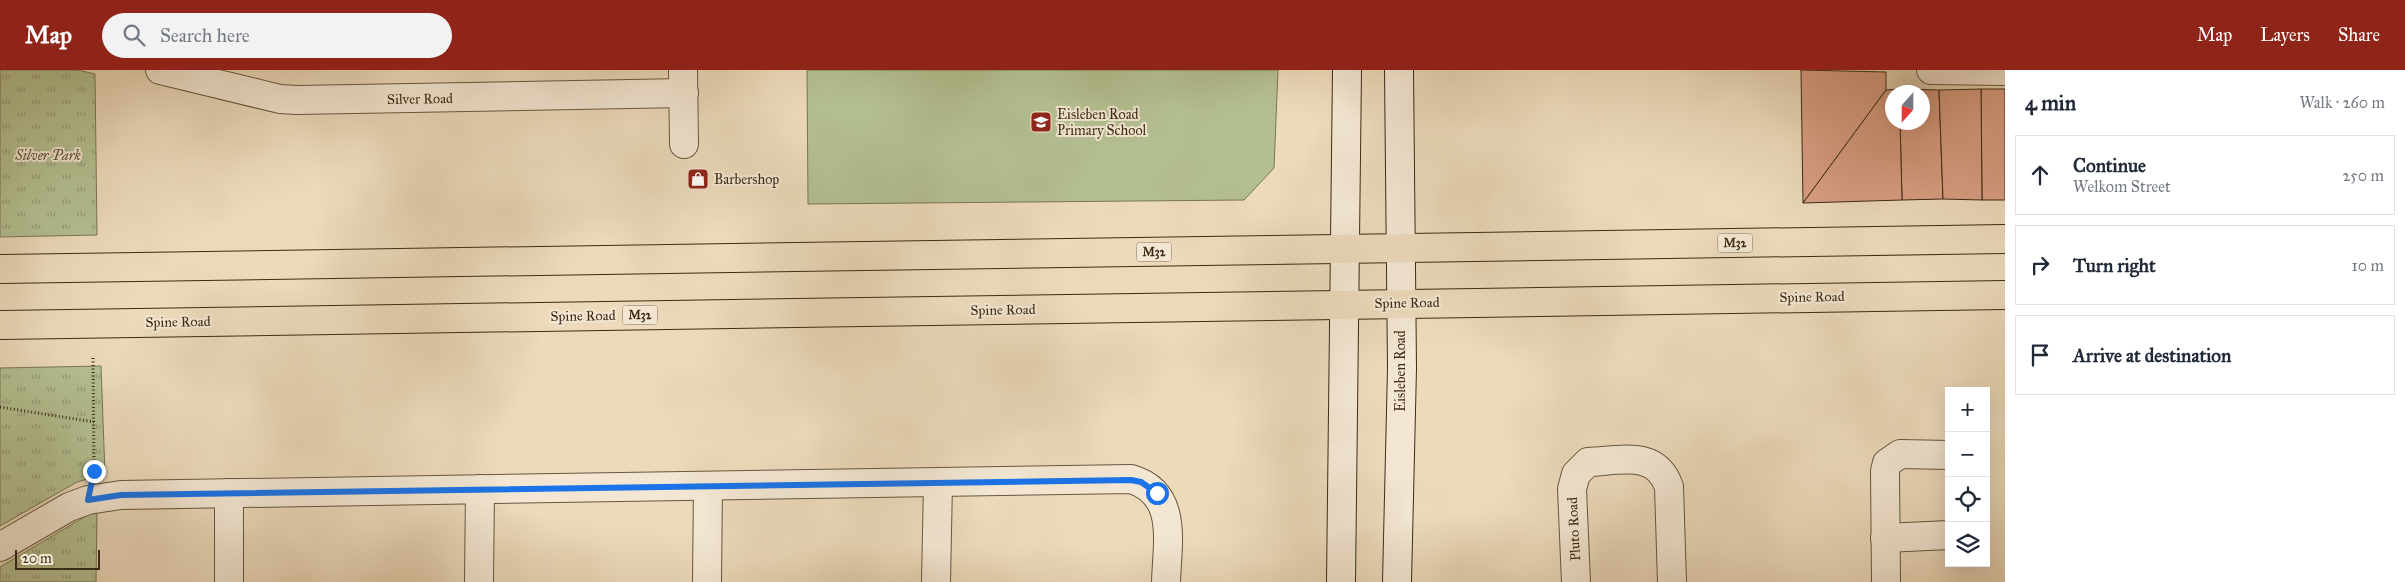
<!DOCTYPE html>
<html lang="en">
<head>
<meta charset="utf-8">
<style>
	:root { --surface:#fff; --page:#f2f2f3; --text:#1f2937; --muted:#747a83; --line:#e0e1e3; --accent:#8f2418 }
	body { margin:0; font-family:"IM FELL Great Primer",serif; background:var(--page); color:var(--text) }
	.controls { position:absolute; right:15px; bottom:15px; display:grid; overflow:hidden; border-radius:0px; box-shadow:0 5px 20px #0002 }
	.controls button { width:45px; height:45px; display:grid; place-items:center; padding:0; border:0; border-bottom:1px solid var(--line); background:var(--surface); color:var(--text); font:25px sans-serif }
	.compass { position:absolute; left:1885px; top:15px; width:45px; height:45px; border-radius:50%; background:var(--surface); box-shadow:0 5px 20px #0002; rotate:201deg }
	.scale { position:absolute; left:15px; bottom:12px; width:85px; box-sizing:border-box; padding-left:5px; border:2px solid #3c2b15; border-top:0; font-size:14px; line-height:18px; white-space:nowrap; color:#3c2b15; -webkit-text-stroke:4px #f3e7d3; paint-order:stroke }
	.stop { position:absolute; width:15px; height:15px; margin:-11px; border:4px solid #1a73e8; border-radius:50%; background:#fff }
	.stop.end { background:#1a73e8; border-color:#fff; box-shadow:0 1px 5px #0008 }
	.list { margin:0; padding:0; list-style:none }
	h2 { display:flex; justify-content:space-between; align-items:center; height:65px; margin:0; padding:0 20px; font-size:21px }
	h2 small { font-size:16px; font-weight:400; color:var(--muted) }
	.list li { display:grid; grid-template-columns:32px 1fr auto; gap:15px; align-items:center; box-sizing:border-box; height:80px; margin:0 10px 10px; padding:0 10px; border:1px solid var(--line); border-radius:0px }
	.list b { display:block; font-size:19px; white-space:nowrap }
	.list p { margin:0; font-size:16px; white-space:nowrap; color:var(--muted) }
	.list em { font-size:16px; font-style:normal; color:var(--muted) }
	.icon { flex:none; width:28px; height:28px; fill:none; stroke:currentColor; stroke-width:2; stroke-linecap:round; stroke-linejoin:round }
	.map { position:relative; flex:none; width:2005px; height:512px; overflow:hidden }
	header { display:flex; align-items:center; gap:30px; box-sizing:border-box; height:70px; padding:0 25px; background:var(--accent); color:#fff }
	header strong { font-size:24px }
	nav { display:flex; gap:28px; margin-inline-start:auto; font-size:18px }
	.search { width:350px; height:45px; background:var(--page); display:flex; align-items:center; gap:12px; box-sizing:border-box; padding:0 18px; border-radius:28px; color:var(--muted); font-size:19px }
	main { display:flex }
	aside { flex:1; background:var(--surface) }
	.map>svg:first-child { display:block }
	.green { fill:#b4c092; stroke:#787654 }
	.park { fill:url(#park-tufts); stroke:#787654 }
	.building { fill:#da9f85; stroke:#3c2b15 }
	.lines { fill:none; stroke-linecap:round; stroke-linejoin:round }
	.street-casing { stroke:#68573e; stroke-width:30 }
	.secondary-casing { stroke:#3c2b15; stroke-width:30 }
	.primary-casing { stroke:#3c2b15; stroke-width:30 }
	.path { stroke:#3c2b15; stroke-width:3; stroke-dasharray:1 2.5; stroke-linecap:butt }
	.street { stroke:#f3e7d3; stroke-width:28 }
	.secondary { stroke:#f3e7d3; stroke-width:28 }
	.primary { stroke:#ecdabb; stroke-width:28 }
	.route { stroke:#1a73e8; stroke-width:6 }
	.labels { text-anchor:middle; dominant-baseline:central; stroke-width:4; stroke-linejoin:round; paint-order:stroke }
	.shield { fill:#f3e7d3; stroke:#73634e; stroke-width:1 }
	.shield-label { font-size:12px; font-weight:bold; fill:#3c2b15 }
	.street-label { font-size:14px; fill:#3c2b15; stroke:#f3e7d3 }
	.poi-label { font-size:14px; fill:#3c2b15; stroke:#f3e7d3; text-anchor:start }
	.park-label { font-size:14px; font-style:italic; fill:#5a5034; stroke:#f3e7d3 }
</style>
</head>
<body>
<header>
<strong>Map</strong>
<div class="search"><svg class="icon" aria-label="search" viewBox="0 0 24 24"><circle cx="10" cy="10" r="6"/><path d="M15 15l6 6"/></svg>Search here</div>
<nav><a>Map</a><a>Layers</a><a>Share</a></nav>
</header>
<main>
<div class="map">
<svg width="2005" height="512" viewBox="0 0 2005 512">
	<defs>
		<pattern id="park-tufts" width="24" height="20" patternUnits="userSpaceOnUse" patternTransform="scale(1.25)"><rect width="24" height="20" fill="#b4c092"/><path d="M3 7l-1-3M5 7V3M7 7l1-3M15 17l-1-3M17 17v-4M19 17l1-3" fill="none" stroke="#949c76"/></pattern>
	</defs>
	<rect width="100%" height="100%" fill="#ecdabb"/>
	<filter id="stains"><feTurbulence type="fractalNoise" baseFrequency=".004" numOctaves="4"/><feColorMatrix values="0 0 0 0 .2 0 0 0 0 .09 0 0 0 0 .02 0 0 0 .5 -.17"/></filter>
	<radialGradient id="worn" r=".72"><stop offset=".6" stop-color="#630" stop-opacity="0"/><stop offset="1" stop-color="#630" stop-opacity=".3"/></radialGradient>
	<!-- green -->
	<path class="green" d="M807,0H1278L1274,98L1244,130L808,134Z"/>
	<!-- park -->
	<g class="park">
		<path d="M0,0H78L95,4L97,165L0,167Z"/>
		<path d="M101,296L105,404L77,412L0,456V298Z"/>
		<path d="M91,443H97L96,512H0V497Z"/>
	</g>
	<!-- building -->
	<g class="building">
		<path d="M1801,0L1886,2V20L1803,133Z"/>
		<path d="M1899,19L1939,20L1943,129L1902,130L1900,52H1922V22H1899Z"/>
		<path d="M1899,19V22H1892V52H1900L1902,130L1803,133L1886,20Z"/>
		<path d="M1981,19H2005V130H1982Z"/>
		<path d="M1981,19L1982,130L1943,129L1939,20Z"/>
	</g>
	<g class="lines">
		<!-- street casing -->
		<g class="street-casing">
			<g id="street">
				<path d="M160,0L280,29L297,30L684,23"/>
				<path d="M683,0L684,74"/>
				<path d="M1931,0L2005,1"/>
				<path d="M1885,468L1949,465"/>
				<path d="M0,477L69,437L88,430L121,425L1131,409C1179,423 1167,474 1166,512"/>
				<path d="M229,512V423"/>
				<path d="M479,512L480,419"/>
				<path d="M707,512L708,416"/>
				<path d="M936,512L938,413"/>
				<path d="M1576,512L1572,419L1576,404L1588,392C1620,391 1656,379 1669,417L1672,512"/>
				<path d="M1886,512L1885,401L1887,393L1900,384L1949,385"/>
			</g>
		</g>
		<!-- secondary casing -->
		<g class="secondary-casing">
			<g id="secondary">
				<path d="M1341,512L1347,0"/>
				<path d="M1397,512L1402,298L1399,0"/>
			</g>
		</g>
		<!-- primary casing -->
		<g class="primary-casing">
			<g id="primary">
				<path d="M0,199L2005,169"/>
				<path d="M0,255L2005,225"/>
			</g>
		</g>
		<!-- path -->
		<g class="path">
			<path d="M93,288L94,400"/>
			<path d="M0,337L94,352"/>
		</g>
		<!-- street -->
		<use href="#street" class="street"/>
		<!-- secondary -->
		<use href="#secondary" class="secondary"/>
		<!-- primary -->
		<use href="#primary" class="primary"/>
	</g>
	<g class="lines">
		<!-- route -->
		<path class="route" d="M94,401L88,430L121,425L1131,410L1141,412L1157,423"/>
	</g>
	<!-- icons -->
	<defs>
		<g id="school-square" transform="scale(1.125)"><rect x="-9" y="-9" width="18" height="18" rx="4" fill="#8f2418" stroke="#f3e7d3"/><path d="M0-5L7-2L0 1L-7-2ZM-4 1L0 2.5L4 1V4Q0 6-4 4Z" fill="#fff"/></g>
		<g id="shop-square" transform="scale(1.125)"><rect x="-9" y="-9" width="18" height="18" rx="4" fill="#8f2418" stroke="#f3e7d3"/><path d="M-5-2.5h2.3a2.7 3.5 0 0 1 5.4 0H5L5.5 6h-11ZM-1.5-2.5h3a1.5 2.3 0 0 0-3 0Z" fill="#fff"/></g>
	</defs>
	<g fill-rule="evenodd">
		<use href="#school-square" x="1041" y="52"/>
		<use href="#shop-square" x="698" y="109"/>
	</g>
	<g class="labels">
		<!-- shield labels -->
		<g class="shield">
			<rect x="1717.5" y="163.5" width="35" height="19" rx="4"/>
			<rect x="1136.5" y="172.5" width="35" height="19" rx="4"/>
			<rect x="622.5" y="235.5" width="35" height="19" rx="4"/>
		</g>
		<g class="shield-label">
			<text x="1735" y="173">M32</text>
			<text x="1154" y="182">M32</text>
			<text x="640" y="245">M32</text>
		</g>
		<!-- street labels -->
		<g class="street-label">
			<text transform="translate(420 29) rotate(-1)">Silver Road</text>
			<text transform="translate(1812 227) rotate(-1)">Spine Road</text>
			<text transform="translate(1407 233) rotate(-1)">Spine Road</text>
			<text transform="translate(1003 240) rotate(-1)">Spine Road</text>
			<text transform="translate(583 246) rotate(-1)">Spine Road</text>
			<text transform="translate(178 252) rotate(-1)">Spine Road</text>
			<text transform="translate(1400 301) rotate(-90)">Eisleben Road</text>
			<text transform="translate(1574 459) rotate(-93)">Pluto Road</text>
		</g>
		<!-- poi labels -->
		<g class="poi-label">
			<text x="1057" y="44">Eisleben Road<tspan x="1057" dy="16">Primary School</tspan></text>
			<text x="714" y="109">Barbershop</text>
		</g>
		<!-- park labels -->
		<g class="park-label">
			<text x="48" y="85">Silver Park</text>
		</g>
	</g>
	<rect width="100%" height="100%" filter="url(#stains)"/>
	<rect width="100%" height="100%" fill="url(#worn)"/>
</svg>
<div class="controls">
<button>+</button>
<button>−</button>
<button><svg class="icon" aria-label="locate" viewBox="0 0 24 24"><circle cx="12" cy="12" r="6"/><path d="M12 2v4M12 18v4M2 12h4M18 12h4"/></svg></button>
<button><svg class="icon" aria-label="layers" viewBox="0 0 24 24"><path d="M12 4l9 5-9 5-9-5zM3 14l9 5 9-5"/></svg></button>
</div>
<svg class="compass" viewBox="-18 -18 36 36"><path d="M0-13l5 13h-10z" fill="#e53935"/><path d="M0 13l5-13h-10z" fill="#747a83"/></svg>
<div class="scale">20 m</div>
<div class="stop" style="left:1157px;top:423px"></div>
<div class="stop end" style="left:94px;top:401px"></div>
</div>
<aside>
<h2>4 min<small>Walk · 260 m</small></h2>
<ul class="list">
<li><svg class="icon" aria-label="ahead" viewBox="0 0 24 24"><path d="M12 20V5M6 11l6-6 6 6"/></svg><div><b>Continue</b><p>Welkom Street</p></div><em>250 m</em></li>
<li><svg class="icon" aria-label="right" viewBox="0 0 24 24"><path d="M7 20v-9h11M14 6l5 5-5 5"/></svg><div><b>Turn right</b></div><em>10 m</em></li>
<li><svg class="icon" aria-label="arrive" viewBox="0 0 24 24"><path d="M6 21V4h12l-3 4 3 4H6"/></svg><div><b>Arrive at destination</b></div></li>
</ul>
</aside>
</main>
</body>
</html>
